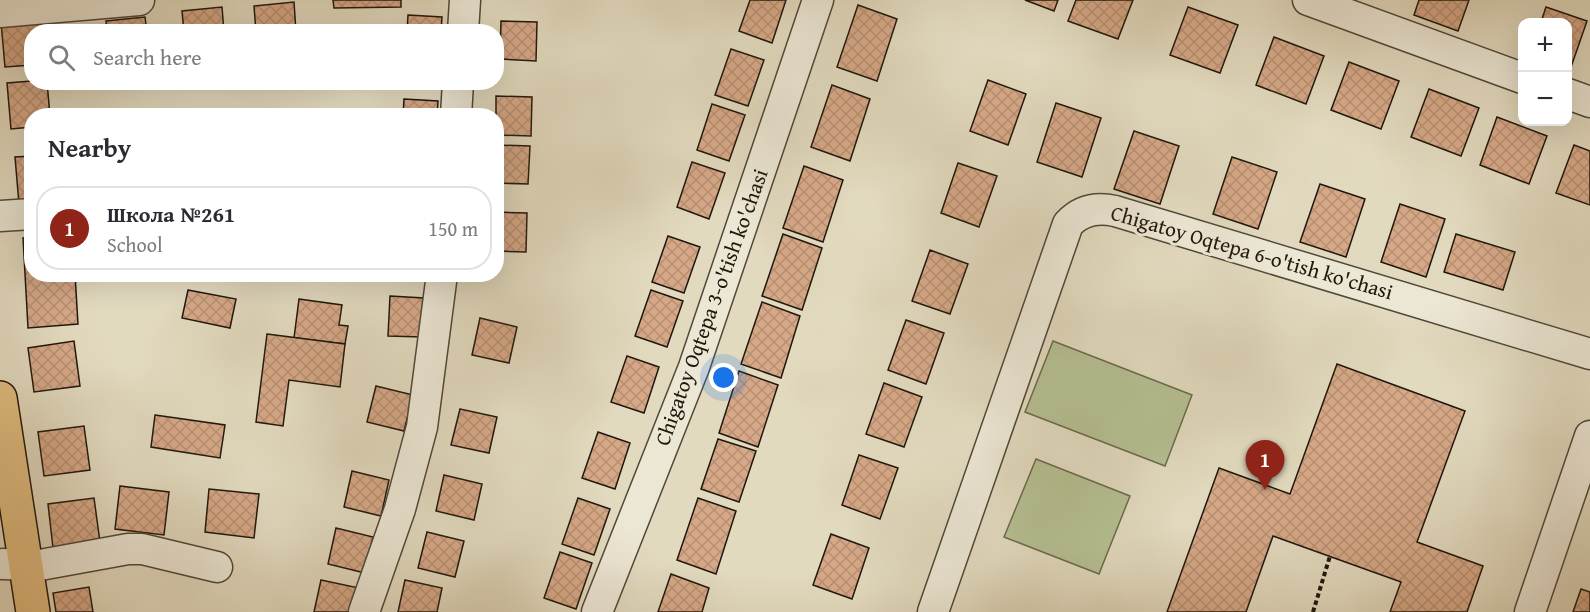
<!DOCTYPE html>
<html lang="en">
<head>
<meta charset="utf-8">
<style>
	:root { --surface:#fff; --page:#f2f2f3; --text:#2b2b33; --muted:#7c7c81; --line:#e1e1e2; --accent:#8f2418 }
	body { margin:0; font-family:"Gentium Book Plus",serif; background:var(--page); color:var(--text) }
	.controls { position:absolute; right:18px; top:18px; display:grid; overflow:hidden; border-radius:12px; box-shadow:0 6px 24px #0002 }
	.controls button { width:54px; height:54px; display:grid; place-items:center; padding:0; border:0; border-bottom:2px solid var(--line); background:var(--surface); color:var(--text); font:30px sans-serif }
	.you { position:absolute; left:724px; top:378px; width:21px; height:21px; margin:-15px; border:4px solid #fff; border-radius:50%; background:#1a73e8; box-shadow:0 0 0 9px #1a73e833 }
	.badge { display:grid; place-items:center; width:39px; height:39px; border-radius:50%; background:var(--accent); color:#fff; font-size:20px; font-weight:700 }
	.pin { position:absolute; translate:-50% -50px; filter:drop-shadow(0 2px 3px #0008) }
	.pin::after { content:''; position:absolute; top:32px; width:21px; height:18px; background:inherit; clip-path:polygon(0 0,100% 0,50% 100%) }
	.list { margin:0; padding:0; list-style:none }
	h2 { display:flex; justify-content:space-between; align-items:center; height:78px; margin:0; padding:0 24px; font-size:26px }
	h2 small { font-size:20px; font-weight:400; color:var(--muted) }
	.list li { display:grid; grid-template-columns:39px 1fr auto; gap:18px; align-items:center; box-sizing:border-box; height:84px; margin:0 12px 12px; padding:0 12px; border:2px solid var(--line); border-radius:24px }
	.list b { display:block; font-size:22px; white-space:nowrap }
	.list p { margin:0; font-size:20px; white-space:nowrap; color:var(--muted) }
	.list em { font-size:20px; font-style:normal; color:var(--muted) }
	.icon { flex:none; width:33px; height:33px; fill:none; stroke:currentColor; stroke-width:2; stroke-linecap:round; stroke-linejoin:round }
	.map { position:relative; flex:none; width:1590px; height:612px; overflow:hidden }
	.search { position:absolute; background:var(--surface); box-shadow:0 6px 24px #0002; left:24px; top:24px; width:480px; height:66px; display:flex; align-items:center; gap:15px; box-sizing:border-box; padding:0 21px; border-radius:24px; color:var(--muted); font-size:22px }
	.panel { position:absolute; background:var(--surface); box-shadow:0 6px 24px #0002; left:24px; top:108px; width:480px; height:174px; border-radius:24px }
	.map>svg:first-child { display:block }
	.garden { fill:#b5bf91; stroke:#6a6b4f; stroke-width:1.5 }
	.building { fill:url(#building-cross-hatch); stroke:#1f170d; stroke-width:1.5 }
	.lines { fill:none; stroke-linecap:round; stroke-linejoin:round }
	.minor-casing { stroke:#50483a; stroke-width:33 }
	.major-casing { stroke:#1f170d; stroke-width:36 }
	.path { stroke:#1f170d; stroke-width:4; stroke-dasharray:4.5 3; stroke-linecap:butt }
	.minor { stroke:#ece7d5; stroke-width:30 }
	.major { stroke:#e1bd80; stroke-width:33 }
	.labels { text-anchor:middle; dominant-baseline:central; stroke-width:6; stroke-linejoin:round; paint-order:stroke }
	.street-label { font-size:21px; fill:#1f170d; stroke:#ece7d5 }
</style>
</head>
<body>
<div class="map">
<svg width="1590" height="612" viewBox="0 0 1590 612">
	<defs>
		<pattern id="building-cross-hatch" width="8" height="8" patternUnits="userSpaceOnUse" patternTransform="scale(1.5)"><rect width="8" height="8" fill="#d6a887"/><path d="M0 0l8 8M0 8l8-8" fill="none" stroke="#b79073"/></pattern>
	</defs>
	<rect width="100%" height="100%" fill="#e2dabf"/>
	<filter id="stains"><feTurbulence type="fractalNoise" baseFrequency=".00333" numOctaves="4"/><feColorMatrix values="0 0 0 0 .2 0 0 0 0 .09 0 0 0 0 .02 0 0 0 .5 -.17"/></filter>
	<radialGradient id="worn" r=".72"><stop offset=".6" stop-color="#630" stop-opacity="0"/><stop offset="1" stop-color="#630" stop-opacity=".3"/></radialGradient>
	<!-- garden -->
	<g class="garden">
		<path d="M1053,341L1192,395L1165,466L1025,412Z"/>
		<path d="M1036,459L1130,496L1099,574L1004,537Z"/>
	</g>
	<!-- building -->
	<g class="building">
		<path d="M333,0H401V7L334,8Z"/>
		<path d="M750,0H786L772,43L739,31Z"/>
		<path d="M1025,0H1058L1054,11Z"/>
		<path d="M1076,0H1133L1118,39L1068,21Z"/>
		<path d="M1419,0H1469L1458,31L1414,15Z"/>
		<path d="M294,2L296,32H256L254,6Z"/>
		<path d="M858,5L897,19L877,81L837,67Z"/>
		<path d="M222,7L224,32H184L182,11Z"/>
		<path d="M1188,7L1238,25L1220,73L1170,55Z"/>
		<path d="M1546,7L1587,21L1570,70L1568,69V22H1541Z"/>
		<path d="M408,15L442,17L441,32H407Z"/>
		<path d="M145,17L147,32H107L106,21Z"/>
		<path d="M41,18L42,32H32V65L5,67L1,22Z"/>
		<path d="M501,21L537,22L536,61L500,59Z"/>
		<path d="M1274,37L1324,56L1306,104L1256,85Z"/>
		<path d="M731,49L764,60L748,106L715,95Z"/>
		<path d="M1349,62L1399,81L1381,129L1331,110Z"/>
		<path d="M988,80L1026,94L1008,145L970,131Z"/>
		<path d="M32,81L47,82L50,116H32V127L11,129L7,83Z"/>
		<path d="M832,85L870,99L850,161L811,147Z"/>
		<path d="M1429,89L1479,108L1461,156L1411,137Z"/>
		<path d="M496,96L532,97L531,136L496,135Z"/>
		<path d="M404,99L438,101L437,116H403Z"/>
		<path d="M1056,103L1101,118L1082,177L1037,162Z"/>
		<path d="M712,104L745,115L729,161L697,150Z"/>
		<path d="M1497,117L1547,136L1529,184L1480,165Z"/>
		<path d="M1134,131L1179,146L1160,204L1114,189Z"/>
		<path d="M496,145L530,146L528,184L496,183Z"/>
		<path d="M1574,145L1590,151V205L1556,193Z"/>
		<path d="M32,156V203L19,204L15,157Z"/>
		<path d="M1232,157L1277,172L1258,229L1213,214Z"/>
		<path d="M692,162L725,173L709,219L677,207Z"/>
		<path d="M958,163L997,176L979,227L941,213Z"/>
		<path d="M804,166L843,180L823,242L783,228Z"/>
		<path d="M1320,184L1365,199L1346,257L1300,242Z"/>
		<path d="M1400,204L1445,219L1426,277L1381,262Z"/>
		<path d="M496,212L527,213L526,252L496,251Z"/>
		<path d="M783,234L822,248L802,310L762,296Z"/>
		<path d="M1456,234L1515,252L1503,290L1444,272Z"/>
		<path d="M668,236L700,247L684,293L652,282Z"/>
		<path d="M32,237V274H75L78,324L28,328L23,238Z"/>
		<path d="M930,250L968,264L950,314L912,301Z"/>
		<path d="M188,290L236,299L230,328L182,318Z"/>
		<path d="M651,290L683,301L667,347L635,336Z"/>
		<path d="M390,296L424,298L422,337L388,336Z"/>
		<path d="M299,299L342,305L339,325L348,326L345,344L294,338Z"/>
		<path d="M762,302L800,316L781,378L741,364Z"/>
		<path d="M480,318L517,327L509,363L472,355Z"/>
		<path d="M906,320L944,333L926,384L888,370Z"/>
		<path d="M267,334L345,344L340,387L289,380L283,426L256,422Z"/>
		<path d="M74,341L80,386L34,392L28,348Z"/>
		<path d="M627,356L659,367L644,413L611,402Z"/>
		<path d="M1337,364L1465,411L1417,542L1483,566L1467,612H1390L1401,582L1273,536L1246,612H1167L1219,468L1290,494Z"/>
		<path d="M739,371L778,385L758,447L719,433Z"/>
		<path d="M884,383L922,397L904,447L866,434Z"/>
		<path d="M376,386L413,395L404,431L367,422Z"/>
		<path d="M460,409L497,417L489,453L451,445Z"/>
		<path d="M155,415L225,425L220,458L151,447Z"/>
		<path d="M84,426L90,470L44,476L38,432Z"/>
		<path d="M598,432L630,443L615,489L582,478Z"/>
		<path d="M718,439L756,451L739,502L701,489Z"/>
		<path d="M859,455L898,468L880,519L842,505Z"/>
		<path d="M352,471L389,480L381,516L344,507Z"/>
		<path d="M444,475L482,484L474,520L436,511Z"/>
		<path d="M120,486L169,492L164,535L115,529Z"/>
		<path d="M209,489L259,494L254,538L205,532Z"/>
		<path d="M94,498L100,542L53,548L48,504Z"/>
		<path d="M578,498L610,509L594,555L562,544Z"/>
		<path d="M698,498L736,511L716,574L677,560Z"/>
		<path d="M336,528L373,537L365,573L328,564Z"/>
		<path d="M427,532L464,541L455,577L418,568Z"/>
		<path d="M831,534L869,548L852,599L813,585Z"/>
		<path d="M560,552L592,563L576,609L544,598Z"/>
		<path d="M671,574L709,588L702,612H658Z"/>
		<path d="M321,580L359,588L353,612H314Z"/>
		<path d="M405,580L442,588L437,612H398Z"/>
		<path d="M89,587L93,612H56L53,593Z"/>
		<path d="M1581,589L1590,592V612H1573Z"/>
	</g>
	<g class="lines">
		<!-- minor casing -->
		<g class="minor-casing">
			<g id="minor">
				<path d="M1308,0L1522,78"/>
				<path d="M0,12L139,0"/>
				<path d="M463,32L465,0"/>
				<path d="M1568,94L1590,102"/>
				<path d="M456,116L458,82"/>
				<path d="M0,216L32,214"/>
				<path d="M3,564L40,565L128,549H142L217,567"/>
				<path d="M364,612L400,509L422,427L442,274"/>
				<path d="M597,612L694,367L818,0"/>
				<path d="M933,612L1068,224C1081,210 1097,207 1115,211L1590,354"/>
				<path d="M1530,612L1590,436"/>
			</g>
		</g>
		<!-- major casing -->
		<g class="major-casing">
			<path id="major" d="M0,398L33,612"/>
		</g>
		<!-- path -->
		<path class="path" d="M1313,612L1330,556"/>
		<!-- minor -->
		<use href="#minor" class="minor"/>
		<!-- major -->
		<use href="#major" class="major"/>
	</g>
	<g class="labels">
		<!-- street labels -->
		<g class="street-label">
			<text transform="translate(1252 252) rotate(16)">Chigatoy Oqtepa 6-o'tish ko'chasi</text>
			<text transform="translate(711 307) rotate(-70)">Chigatoy Oqtepa 3-o'tish ko'chasi</text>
		</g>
	</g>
	<rect width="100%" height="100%" filter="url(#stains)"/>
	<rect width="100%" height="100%" fill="url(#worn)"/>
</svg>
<div class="controls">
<button>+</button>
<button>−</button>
</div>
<div class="you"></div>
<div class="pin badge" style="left:1265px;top:490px">1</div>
<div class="search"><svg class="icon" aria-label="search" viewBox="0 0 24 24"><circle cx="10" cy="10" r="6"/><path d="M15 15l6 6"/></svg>Search here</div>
<section class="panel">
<h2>Nearby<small></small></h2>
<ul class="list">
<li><span class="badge">1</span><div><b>Школа №261</b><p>School</p></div><em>150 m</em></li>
</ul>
</section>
</div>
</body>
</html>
